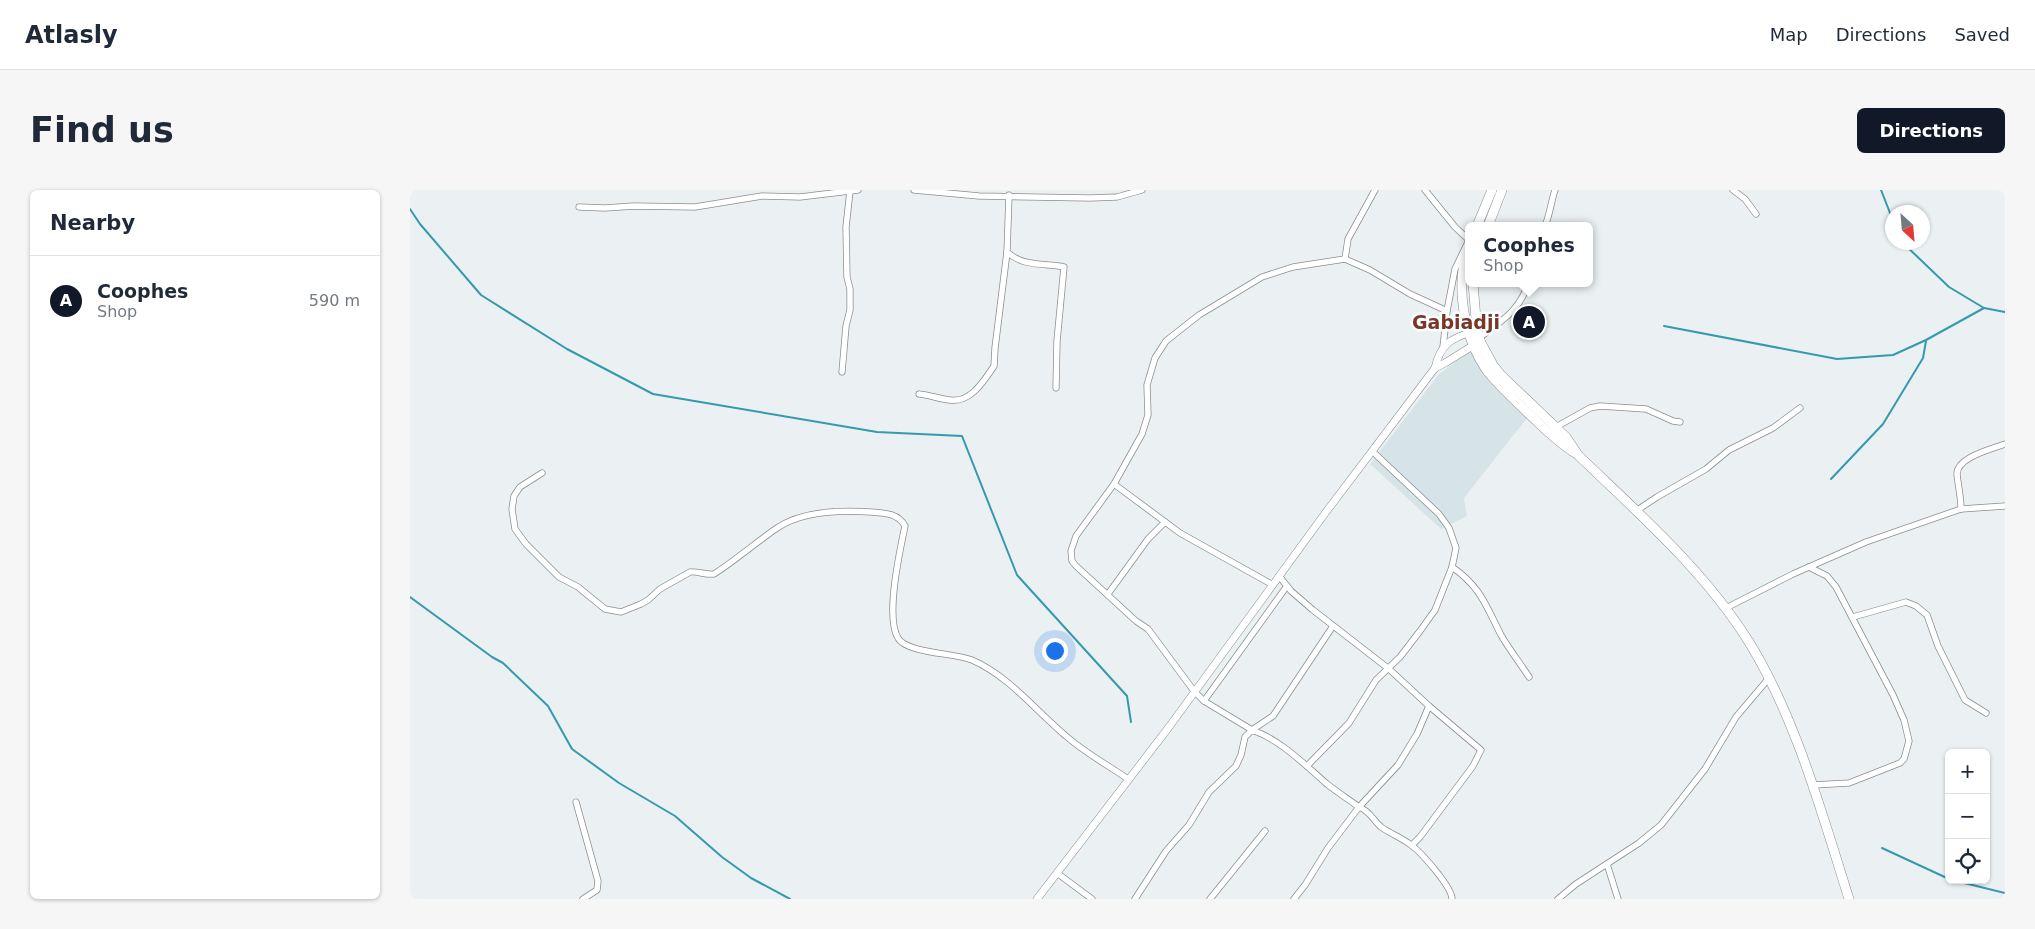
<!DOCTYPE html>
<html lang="en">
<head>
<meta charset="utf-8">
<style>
	:root { --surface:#fff; --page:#f6f6f7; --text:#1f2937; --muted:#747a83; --line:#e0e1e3; --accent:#111827 }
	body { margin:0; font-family:"DejaVu Sans",sans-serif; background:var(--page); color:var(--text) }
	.controls { position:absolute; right:15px; bottom:15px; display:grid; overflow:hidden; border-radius:8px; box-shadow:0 1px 4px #0004 }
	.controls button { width:45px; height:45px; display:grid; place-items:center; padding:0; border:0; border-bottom:1px solid var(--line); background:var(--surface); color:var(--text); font:25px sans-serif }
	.compass { position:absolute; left:1475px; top:15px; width:45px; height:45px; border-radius:50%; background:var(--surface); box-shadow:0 1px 4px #0004; rotate:154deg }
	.you { position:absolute; left:644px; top:460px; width:18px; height:18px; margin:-12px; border:4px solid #fff; border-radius:50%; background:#1a73e8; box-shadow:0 0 0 8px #1a73e833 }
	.badge { display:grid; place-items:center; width:32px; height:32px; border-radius:50%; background:var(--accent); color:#fff; font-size:16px; font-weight:700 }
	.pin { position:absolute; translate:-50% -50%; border:2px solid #fff; box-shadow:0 1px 5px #0006 }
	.popup { position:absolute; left:1055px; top:32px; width:128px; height:65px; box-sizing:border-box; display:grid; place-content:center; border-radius:8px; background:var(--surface); filter:drop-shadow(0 1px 4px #0005); font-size:16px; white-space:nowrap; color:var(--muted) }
	.popup b { font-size:19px; color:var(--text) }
	.popup::after { content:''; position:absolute; left:50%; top:100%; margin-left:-10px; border:10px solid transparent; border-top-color:var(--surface) }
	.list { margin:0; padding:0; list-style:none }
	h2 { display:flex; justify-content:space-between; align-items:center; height:65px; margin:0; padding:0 20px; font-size:21px }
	h2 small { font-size:16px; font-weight:400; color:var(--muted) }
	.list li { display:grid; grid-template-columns:32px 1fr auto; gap:15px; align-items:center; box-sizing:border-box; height:90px; padding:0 20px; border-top:1px solid var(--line) }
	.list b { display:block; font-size:19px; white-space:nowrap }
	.list p { margin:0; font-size:16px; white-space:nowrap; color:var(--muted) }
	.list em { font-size:16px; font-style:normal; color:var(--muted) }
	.icon { flex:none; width:28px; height:28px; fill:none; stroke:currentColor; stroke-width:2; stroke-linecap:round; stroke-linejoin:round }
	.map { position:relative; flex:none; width:1595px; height:709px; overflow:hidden; border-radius:8px }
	header { display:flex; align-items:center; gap:30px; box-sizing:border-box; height:70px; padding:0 25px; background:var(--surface); border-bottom:1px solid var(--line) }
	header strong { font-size:24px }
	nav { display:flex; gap:28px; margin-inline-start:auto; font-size:18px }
	.intro { display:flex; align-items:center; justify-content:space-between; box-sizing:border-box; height:120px; padding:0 30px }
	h1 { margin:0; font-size:35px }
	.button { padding:12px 22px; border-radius:8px; background:var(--accent); color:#fff; font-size:18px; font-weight:700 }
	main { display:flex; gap:30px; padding:0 30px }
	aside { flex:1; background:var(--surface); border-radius:8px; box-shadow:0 1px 4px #0004 }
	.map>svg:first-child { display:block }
	.built { fill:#d7e4e7 }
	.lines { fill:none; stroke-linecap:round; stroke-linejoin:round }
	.stream { stroke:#349aad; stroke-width:2 }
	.minor-casing { stroke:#898e8f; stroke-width:7 }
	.tertiary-casing { stroke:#898e8f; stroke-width:8 }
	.primary-casing { stroke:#898e8f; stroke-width:10 }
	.minor { stroke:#fff; stroke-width:5.5 }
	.tertiary { stroke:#fff; stroke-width:7 }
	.primary { stroke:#fff; stroke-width:9 }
	.labels { text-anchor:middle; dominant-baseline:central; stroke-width:5; stroke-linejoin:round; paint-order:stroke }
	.district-label { font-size:19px; font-weight:bold; fill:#7b3627; stroke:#fafeff }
</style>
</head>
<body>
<header>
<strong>Atlasly</strong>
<nav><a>Map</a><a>Directions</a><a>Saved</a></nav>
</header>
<div class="intro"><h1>Find us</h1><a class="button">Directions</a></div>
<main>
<aside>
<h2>Nearby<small></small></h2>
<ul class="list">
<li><span class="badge">A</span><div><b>Coophes</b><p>Shop</p></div><em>590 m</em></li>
</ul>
</aside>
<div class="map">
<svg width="1595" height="709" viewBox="0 0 1595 709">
	<rect width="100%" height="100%" fill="#ebf1f2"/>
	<!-- built -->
	<path class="built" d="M1060,161L1071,177L1117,228L1054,308L1057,326L1031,339L960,274L1029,184Z"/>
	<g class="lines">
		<!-- stream -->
		<g class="stream">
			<path d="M1471,0L1482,28"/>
			<path d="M0,19L10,34L71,105L157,159L243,204L467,242L552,246L607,385L717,506L721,532"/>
			<path d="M1492,52L1539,97L1574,118L1595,122"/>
			<path d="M1254,136L1427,169L1483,165L1516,150L1574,118"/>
			<path d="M1421,289L1473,234L1513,168L1516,151"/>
			<path d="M0,407L82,467L93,473L138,516L162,559L209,593L265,626L312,667L341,688L380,709"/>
			<path d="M1472,658L1539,689"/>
			<path d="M1542,690L1595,703"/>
		</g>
		<!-- minor casing -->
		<g class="minor-casing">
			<g id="minor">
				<path d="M504,0L569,6L680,8L707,7L732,0"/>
				<path d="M1015,0L1045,37L1059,50"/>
				<path d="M1323,0L1335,9L1346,24"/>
				<path d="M599,5L597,62C613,77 634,73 654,77L647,151L646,198"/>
				<path d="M169,17L195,18L224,16L285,17L352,6L390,7L448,0"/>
				<path d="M1135,36C1140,24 1141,12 1145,0"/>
				<path d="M935,69L938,49L965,0"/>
				<path d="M1069,148C1090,132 1111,120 1118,93"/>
				<path d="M1033,157L1037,121L1045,79L1059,50"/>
				<path d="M432,182L436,136L440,120V99L437,87L436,37L440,1"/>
				<path d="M509,204C520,205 529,209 540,210C559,213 572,194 582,179L584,176L585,158L597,62"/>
				<path d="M1146,237L1180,218L1190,216L1236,219L1263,231L1270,232"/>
				<path d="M132,283L110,297L104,306L102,319L105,339L116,354L149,387L168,397L195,419L211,422L231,414L238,410L250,399L280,382C288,381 295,385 304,384C326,370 345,353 367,338C392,321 431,320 461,322C474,323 488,323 495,336C490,360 475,427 488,448C496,463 545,463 562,470C599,486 626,521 656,546C675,563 698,575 718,589"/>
				<path d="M704,294L770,343L863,395"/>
				<path d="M1551,319C1551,307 1548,295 1547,284C1547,267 1582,259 1595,254"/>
				<path d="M1226,321L1247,307L1296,279L1319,260L1363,238L1390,218"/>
				<path d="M1042,377C1071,397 1076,416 1091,445C1099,459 1110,473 1119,487"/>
				<path d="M1399,377L1417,386L1426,397L1483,505L1494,530L1499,551L1494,569L1490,573L1439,593L1403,595"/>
				<path d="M869,386L881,401L903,420L979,479L1019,516L1071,560L1063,576L1010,647L1002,655"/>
				<path d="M698,404L738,349L755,332"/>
				<path d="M1316,418L1383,384L1456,352L1551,319L1595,316"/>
				<path d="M1443,427L1496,412L1506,416L1517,425L1528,456L1555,510L1576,523"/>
				<path d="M923,436L863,526L842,540L794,511L784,501L738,439L726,431L665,375L662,371L661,361L666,346L704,294L732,244L738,225L737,195L745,168L756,151L789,125L852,87L883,77L935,69L960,80L1000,104L1037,121"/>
				<path d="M794,511L877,396"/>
				<path d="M1019,516L1007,544L988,575L949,617C960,621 963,630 971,637C981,644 992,648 1001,655C1011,662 1042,697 1042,709"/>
				<path d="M897,576L939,533L966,490L990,467L1010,441L1025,420L1042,377L1046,358L1039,338L1029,324L962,261"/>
				<path d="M166,612L188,691L187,700L173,709"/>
				<path d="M1197,674L1208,709"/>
				<path d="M647,683L682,709"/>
				<path d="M725,709L756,661L779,635L799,602L826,576L831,565L835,547L842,540C871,550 895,575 917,594C927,602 938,609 949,617L918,658L895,695L884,709"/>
				<path d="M800,709L855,641"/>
				<path d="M1148,709L1166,694L1229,653L1251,635L1295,579L1326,527L1359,488"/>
			</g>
		</g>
		<!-- tertiary casing -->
		<g class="tertiary-casing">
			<g id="tertiary">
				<path d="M1025,178L1035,173L1064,155L1068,154"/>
				<path d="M627,709L759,537L916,322L1025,178C1030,155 1041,148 1062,142"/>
			</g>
		</g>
		<!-- primary casing -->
		<g class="primary-casing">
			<g id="primary">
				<path d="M1067,36L1082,0"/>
				<path d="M1078,36L1092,0"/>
				<path d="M1059,57C1044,95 1054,149 1078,182C1090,197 1105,210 1118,223C1133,237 1147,252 1165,263"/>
				<path d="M1063,93L1067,141L1071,153L1083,175L1091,185L1156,247L1168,265C1228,323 1294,380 1339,452C1386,528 1412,624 1439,709"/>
			</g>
		</g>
		<!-- minor -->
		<use href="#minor" class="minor"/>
		<!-- tertiary -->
		<use href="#tertiary" class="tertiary"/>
		<!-- primary -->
		<use href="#primary" class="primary"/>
	</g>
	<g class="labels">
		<!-- district labels -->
		<g class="district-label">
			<text x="1046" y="132">Gabiadji</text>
		</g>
	</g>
</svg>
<div class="controls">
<button>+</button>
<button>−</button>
<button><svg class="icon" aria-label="locate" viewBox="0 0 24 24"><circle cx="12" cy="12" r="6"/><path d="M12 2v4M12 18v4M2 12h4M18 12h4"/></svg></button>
</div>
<svg class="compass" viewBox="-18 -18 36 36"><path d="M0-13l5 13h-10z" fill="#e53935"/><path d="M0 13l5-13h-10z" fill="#747a83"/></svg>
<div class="you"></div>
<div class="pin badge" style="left:1119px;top:132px">A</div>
<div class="popup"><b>Coophes</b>Shop</div>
</div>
</main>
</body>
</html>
